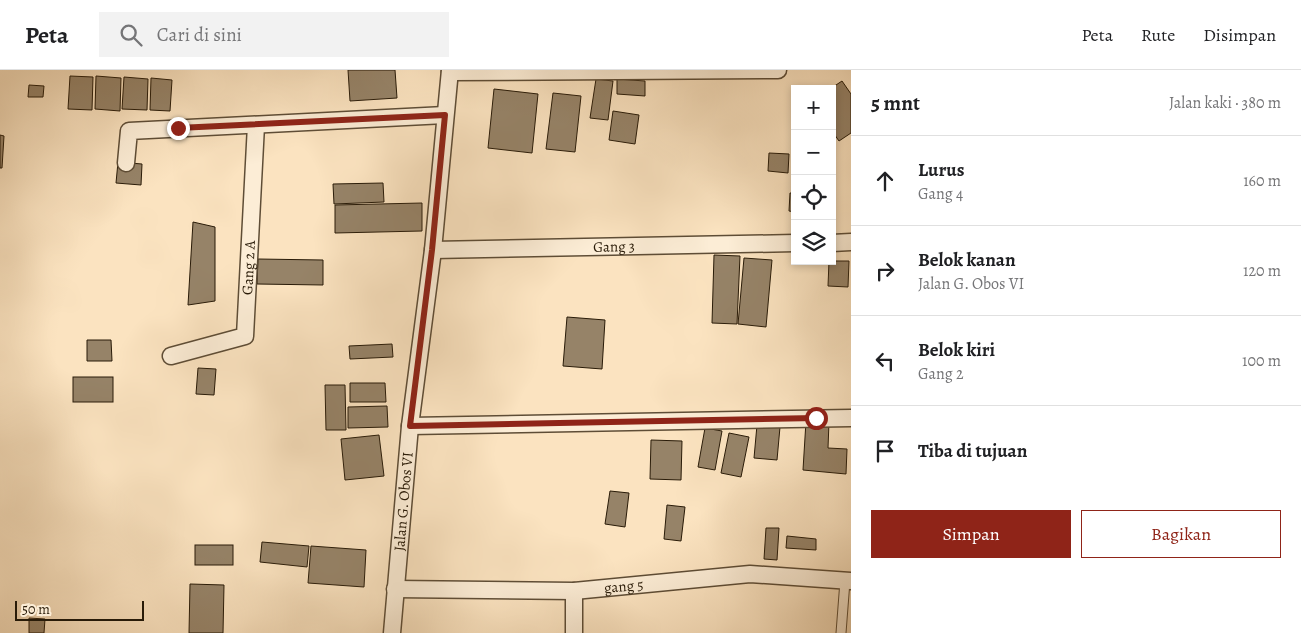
<!DOCTYPE html>
<html lang="id">
<head>
<meta charset="utf-8">
<style>
	:root { --surface:#fff; --page:#f2f2f2; --text:#202124; --muted:#757577; --line:#e0e0e0; --accent:#8f2418 }
	body { margin:0; font-family:Alegreya,serif; background:var(--page); color:var(--text) }
	.controls { position:absolute; right:15px; top:15px; display:grid; overflow:hidden; border-radius:0px; box-shadow:0 2px 8px #0003 }
	.controls button { width:45px; height:45px; display:grid; place-items:center; padding:0; border:0; border-bottom:1px solid var(--line); background:var(--surface); color:var(--text); font:25px sans-serif }
	.scale { position:absolute; left:15px; bottom:12px; width:129px; box-sizing:border-box; padding-left:5px; border:2px solid #291b08; border-top:0; font-size:14px; line-height:18px; white-space:nowrap; color:#291b08; -webkit-text-stroke:4px #fcedd6; paint-order:stroke }
	.stop { position:absolute; width:15px; height:15px; margin:-11px; border:4px solid #8f2418; border-radius:50%; background:#fff }
	.stop.end { background:#8f2418; border-color:#fff; box-shadow:0 1px 5px #0008 }
	.list { margin:0; padding:0; list-style:none }
	h2 { display:flex; justify-content:space-between; align-items:center; height:65px; margin:0; padding:0 20px; font-size:21px }
	h2 small { font-size:16px; font-weight:400; color:var(--muted) }
	.list li { display:grid; grid-template-columns:32px 1fr auto; gap:15px; align-items:center; box-sizing:border-box; height:90px; padding:0 20px; border-top:1px solid var(--line) }
	.list b { display:block; font-size:19px; white-space:nowrap }
	.list p { margin:0; font-size:16px; white-space:nowrap; color:var(--muted) }
	.list em { font-size:16px; font-style:normal; color:var(--muted) }
	.actions { display:flex; gap:10px; padding:15px 20px }
	.actions a { flex:1; padding:11px 0; border:1px solid var(--accent); border-radius:0px; text-align:center; font-size:18px; color:var(--accent) }
	.actions .main { background:var(--accent); color:#fff }
	.icon { flex:none; width:28px; height:28px; fill:none; stroke:currentColor; stroke-width:2; stroke-linecap:round; stroke-linejoin:round }
	.map { position:relative; flex:none; width:851px; height:563px; overflow:hidden }
	header { display:flex; align-items:center; gap:30px; box-sizing:border-box; height:70px; padding:0 25px; background:var(--surface); border-bottom:1px solid var(--line) }
	header strong { font-size:24px }
	nav { display:flex; gap:28px; margin-inline-start:auto; font-size:18px }
	.search { width:350px; height:45px; background:var(--page); display:flex; align-items:center; gap:12px; box-sizing:border-box; padding:0 18px; border-radius:0px; color:var(--muted); font-size:19px }
	main { display:flex }
	aside { flex:1; background:var(--surface) }
	.map>svg:first-child { display:block }
	.building { fill:#968368; stroke:#291b08 }
	.lines { fill:none; stroke-linecap:round; stroke-linejoin:round }
	.service-casing { stroke:#5e4d36; stroke-width:11 }
	.minor-casing { stroke:#5e4d36; stroke-width:19 }
	.service { stroke:#fcedd6; stroke-width:9 }
	.minor { stroke:#fcedd6; stroke-width:16 }
	.route { stroke:#8f2418; stroke-width:6 }
	.labels { text-anchor:middle; dominant-baseline:central; stroke-width:4; stroke-linejoin:round; paint-order:stroke }
	.street-label { font-size:15px; fill:#291b08; stroke:#fcedd6 }
</style>
</head>
<body>
<header>
<strong>Peta</strong>
<div class="search"><svg class="icon" aria-label="search" viewBox="0 0 24 24"><circle cx="10" cy="10" r="6"/><path d="M15 15l6 6"/></svg>Cari di sini</div>
<nav><a>Peta</a><a>Rute</a><a>Disimpan</a></nav>
</header>
<main>
<div class="map">
<svg width="851" height="563" viewBox="0 0 851 563">
	<rect width="100%" height="100%" fill="#fbe3c0"/>
	<filter id="stains"><feTurbulence type="fractalNoise" baseFrequency=".004" numOctaves="4"/><feColorMatrix values="0 0 0 0 .2 0 0 0 0 .09 0 0 0 0 .02 0 0 0 .5 -.17"/></filter>
	<radialGradient id="worn" r=".72"><stop offset=".6" stop-color="#630" stop-opacity="0"/><stop offset="1" stop-color="#630" stop-opacity=".3"/></radialGradient>
	<!-- building -->
	<g class="building">
		<path d="M348,0H395L397,28L350,31Z"/>
		<path d="M70,6L93,7L92,40L68,39Z"/>
		<path d="M96,6L121,8L120,41L95,39Z"/>
		<path d="M124,7L148,9L147,40L122,39Z"/>
		<path d="M151,8L172,10L170,41L150,40Z"/>
		<path d="M596,9L613,11L608,50L590,48Z"/>
		<path d="M617,9L645,11V26L617,24Z"/>
		<path d="M842,11L851,24V63L839,71L832,61V19H830Z"/>
		<path d="M29,15L44,16L43,27H28Z"/>
		<path d="M494,19L538,24L532,83L488,78Z"/>
		<path d="M553,23L581,26L575,82L546,79Z"/>
		<path d="M613,41L639,45L635,74L609,70Z"/>
		<path d="M0,65L4,66L2,98H0Z"/>
		<path d="M769,83L789,84L788,103L768,101Z"/>
		<path d="M118,92L142,94L141,115L116,113Z"/>
		<path d="M383,113L384,132L334,134L333,114Z"/>
		<path d="M790,123H795V142L789,141Z"/>
		<path d="M422,133V161L335,163V135Z"/>
		<path d="M193,152L215,157V231L188,235Z"/>
		<path d="M714,185L740,186L737,254L712,253Z"/>
		<path d="M744,188L772,190L766,257L738,254Z"/>
		<path d="M258,189L323,190V215L257,214Z"/>
		<path d="M829,191H849L848,217L828,216Z"/>
		<path d="M567,247L605,250L602,299L563,296Z"/>
		<path d="M87,270H111L112,291H87Z"/>
		<path d="M392,274L393,287L350,289L349,276Z"/>
		<path d="M198,298L216,299L214,325L196,324Z"/>
		<rect x="73" y="307" width="40" height="25"/>
		<path d="M350,313H385L386,332H350Z"/>
		<path d="M325,315H345L346,360H326Z"/>
		<path d="M387,336L388,357L348,358V337Z"/>
		<path d="M806,351L829,352L828,378L847,379L846,404L803,400Z"/>
		<path d="M757,355L780,357L777,390L754,388Z"/>
		<path d="M705,358L722,361L715,400L698,397Z"/>
		<path d="M729,363L749,367L741,407L721,403Z"/>
		<path d="M379,365L384,406L345,410L341,369Z"/>
		<path d="M651,370L682,371L681,410L650,409Z"/>
		<path d="M610,421L629,423L625,457L605,454Z"/>
		<path d="M667,435L685,437L681,471L664,469Z"/>
		<path d="M766,458H779L777,490L764,489Z"/>
		<path d="M787,466L816,469V480L786,478Z"/>
		<path d="M262,472L309,476L307,497L260,492Z"/>
		<rect x="195" y="475" width="38" height="20"/>
		<path d="M311,476L366,480L364,517L308,513Z"/>
		<path d="M190,514L224,515L223,563H189Z"/>
		<path d="M29,548L45,549L44,563H29Z"/>
	</g>
	<g class="lines">
		<!-- service casing -->
		<g class="service-casing">
			<path id="service" d="M841,563L845,511"/>
		</g>
		<!-- minor casing -->
		<g class="minor-casing">
			<g id="minor">
				<path d="M450,2L778,0"/>
				<path d="M126,93L129,61L445,45"/>
				<path d="M832,173L851,172"/>
				<path id="s1" d="M433,180L795,173"/>
				<path id="s2" d="M171,286L245,266L256,55"/>
				<path d="M410,356L851,348"/>
				<path id="s3" d="M395,519L574,521L750,504L851,511"/>
				<path d="M574,521V563"/>
				<path id="s4" d="M392,563L410,356L433,180L450,0"/>
			</g>
		</g>
		<!-- service -->
		<use href="#service" class="service"/>
		<!-- minor -->
		<use href="#minor" class="minor"/>
	</g>
	<g class="lines">
		<!-- route -->
		<path class="route" d="M178,58L445,45L432,180L410,356L816,348"/>
	</g>
	<g class="labels">
		<!-- street labels -->
		<g class="street-label">
			<text stroke="none"><textPath href="#s1" startOffset="181">Gang 3</textPath></text>
			<text stroke="none"><textPath href="#s2" startOffset="145">Gang 2 A</textPath></text>
			<text stroke="none"><textPath href="#s4" startOffset="132">Jalan G. Obos VI</textPath></text>
			<text stroke="none"><textPath href="#s3" startOffset="229">gang 5</textPath></text>
		</g>
	</g>
	<rect width="100%" height="100%" filter="url(#stains)"/>
	<rect width="100%" height="100%" fill="url(#worn)"/>
</svg>
<div class="controls">
<button>+</button>
<button>−</button>
<button><svg class="icon" aria-label="locate" viewBox="0 0 24 24"><circle cx="12" cy="12" r="6"/><path d="M12 2v4M12 18v4M2 12h4M18 12h4"/></svg></button>
<button><svg class="icon" aria-label="layers" viewBox="0 0 24 24"><path d="M12 4l9 5-9 5-9-5zM3 14l9 5 9-5"/></svg></button>
</div>
<div class="scale">50 m</div>
<div class="stop" style="left:816px;top:348px"></div>
<div class="stop end" style="left:178px;top:58px"></div>
</div>
<aside>
<h2>5 mnt<small>Jalan kaki · 380 m</small></h2>
<ul class="list">
<li><svg class="icon" aria-label="ahead" viewBox="0 0 24 24"><path d="M12 20V5M6 11l6-6 6 6"/></svg><div><b>Lurus</b><p>Gang 4</p></div><em>160 m</em></li>
<li><svg class="icon" aria-label="right" viewBox="0 0 24 24"><path d="M7 20v-9h11M14 6l5 5-5 5"/></svg><div><b>Belok kanan</b><p>Jalan G. Obos VI</p></div><em>120 m</em></li>
<li><svg class="icon" aria-label="left" viewBox="0 0 24 24"><path d="M17 20v-9H6M10 6l-5 5 5 5"/></svg><div><b>Belok kiri</b><p>Gang 2</p></div><em>100 m</em></li>
<li><svg class="icon" aria-label="arrive" viewBox="0 0 24 24"><path d="M6 21V4h12l-3 4 3 4H6"/></svg><div><b>Tiba di tujuan</b></div></li>
</ul>
<div class="actions"><a class="main">Simpan</a><a>Bagikan</a></div>
</aside>
</main>
</body>
</html>
